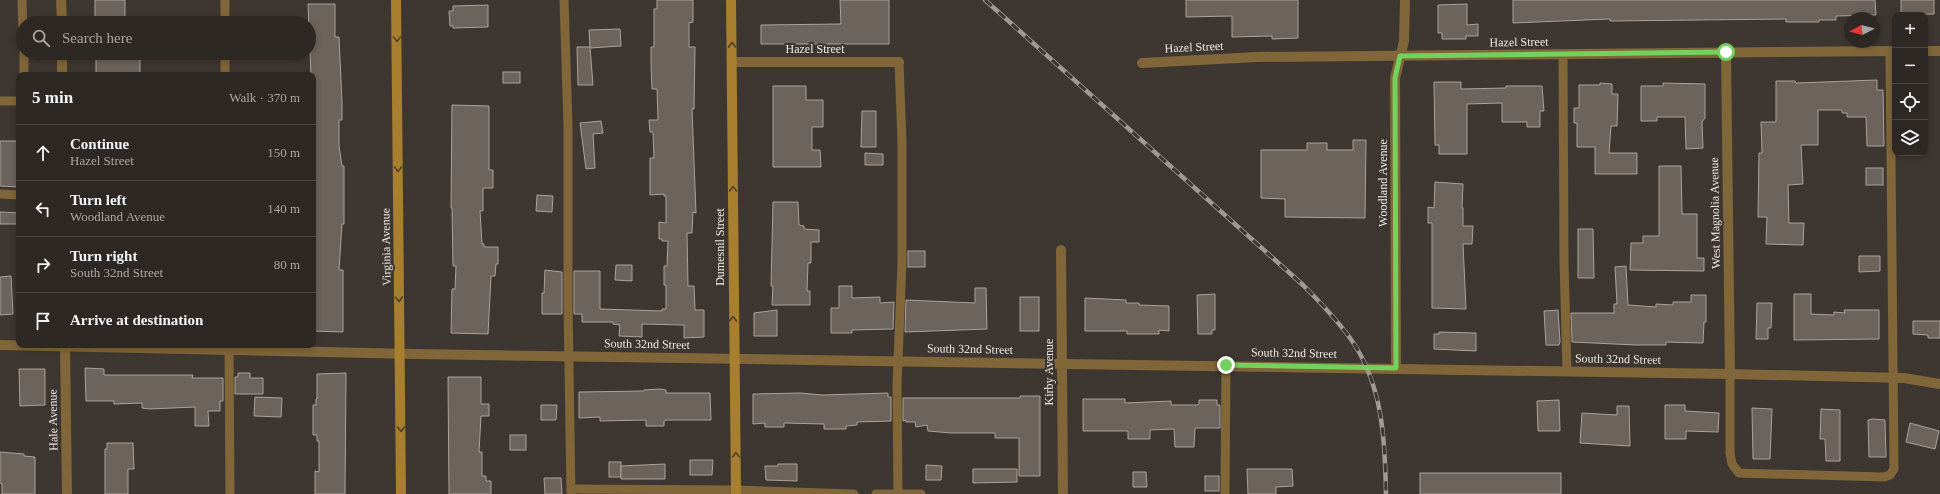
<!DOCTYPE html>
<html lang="en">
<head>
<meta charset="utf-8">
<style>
	:root { --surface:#2e2824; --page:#3a3431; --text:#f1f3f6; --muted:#a7a6a6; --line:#494441 }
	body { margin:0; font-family:"Times New Roman",serif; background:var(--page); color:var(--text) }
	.controls { position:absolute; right:12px; top:12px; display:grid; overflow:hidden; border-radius:8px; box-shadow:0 2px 6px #0003 }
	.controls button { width:36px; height:36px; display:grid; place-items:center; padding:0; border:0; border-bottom:1px solid var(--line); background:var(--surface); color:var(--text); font:20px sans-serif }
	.compass { position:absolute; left:1844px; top:12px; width:36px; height:36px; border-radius:50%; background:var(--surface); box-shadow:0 2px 6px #0003; rotate:263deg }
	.stop { position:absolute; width:12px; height:12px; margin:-9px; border:3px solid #73d25d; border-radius:50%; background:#fff }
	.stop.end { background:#73d25d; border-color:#fff; box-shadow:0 1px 4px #0008 }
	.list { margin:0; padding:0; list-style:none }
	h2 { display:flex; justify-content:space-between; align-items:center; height:52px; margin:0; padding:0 16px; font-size:17px }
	h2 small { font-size:13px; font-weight:400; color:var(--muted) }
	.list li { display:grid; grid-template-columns:26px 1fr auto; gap:12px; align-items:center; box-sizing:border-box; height:56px; padding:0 16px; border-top:1px solid var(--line) }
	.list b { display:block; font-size:15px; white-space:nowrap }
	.list p { margin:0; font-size:13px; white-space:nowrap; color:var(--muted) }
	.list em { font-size:13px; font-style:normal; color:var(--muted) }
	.icon { flex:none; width:22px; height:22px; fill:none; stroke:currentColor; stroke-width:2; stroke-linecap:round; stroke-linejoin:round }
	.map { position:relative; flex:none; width:1940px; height:494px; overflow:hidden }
	.search { position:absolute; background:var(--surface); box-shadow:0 2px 6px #0003; left:16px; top:16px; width:300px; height:44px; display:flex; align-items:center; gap:10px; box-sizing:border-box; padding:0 14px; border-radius:22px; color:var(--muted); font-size:15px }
	.panel { position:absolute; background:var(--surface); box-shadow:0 2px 6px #0003; left:16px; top:72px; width:300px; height:276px; border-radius:8px }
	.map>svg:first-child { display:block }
	.building { fill:#6b635c; stroke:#aba29b }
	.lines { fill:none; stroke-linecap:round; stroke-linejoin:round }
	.service { stroke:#806638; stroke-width:9 }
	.minor { stroke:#806638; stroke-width:10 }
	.secondary { stroke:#a87e2f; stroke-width:10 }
	.rail-casing { stroke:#a09a95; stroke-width:4.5 }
	.rail { stroke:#3e3630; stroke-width:3; stroke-dasharray:9; stroke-linecap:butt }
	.oneway { stroke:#4e4130 }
	.route { stroke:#73d25d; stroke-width:5 }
	.labels { text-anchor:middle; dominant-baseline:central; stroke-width:4; stroke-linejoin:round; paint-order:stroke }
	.street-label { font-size:12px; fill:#eee9e5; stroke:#3e3630 }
</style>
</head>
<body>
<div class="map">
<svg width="1940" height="494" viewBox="0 0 1940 494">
	<rect width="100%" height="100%" fill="#3e3630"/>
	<!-- building -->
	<g class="building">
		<rect x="95" y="0" width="30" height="23"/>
		<path d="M657,0H693V22L689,23V47H695L694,109H692L696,213L693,212L692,233H687L688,286H694L695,310H704V337L684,338V325L642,324V337L619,336L620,325L613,324V322H582V314H574V271H600V309L662,311V309H666V285H664V266H667L668,241H662V239H659V222L666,223V196H664V194L650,195V158H654L653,132H650L649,120H658L657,89H652L651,66V47H654V9H657Z"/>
		<path d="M840,0H889V44H761V25L841,24Z"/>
		<path d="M1186,0H1298V38L1272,39V36L1232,37V16L1186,17Z"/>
		<path d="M1513,0H1875L1876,15L1836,16V20H1819V22H1786V19L1610,21V19L1513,23Z"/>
		<path d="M1901,0H1934V14L1901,15Z"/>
		<path d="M308,4H335V37H339L342,102V120H339V146L342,166H344V224H342L339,270H343V332L313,331V75H311Z"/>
		<path d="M1467,4V25L1478,24V36H1466V39H1442V33H1438V5Z"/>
		<path d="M488,5V27L453,28V26H450L449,11H453V6Z"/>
		<path d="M620,29L621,46L590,48L589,30Z"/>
		<path d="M577,47H590L593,85H578Z"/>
		<rect x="96" y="57" width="44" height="18"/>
		<rect x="503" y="72" width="17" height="11"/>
		<path d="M1877,80V90H1883L1884,146H1867L1866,117H1847V113H1842V110H1818V145H1801L1803,184L1788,185L1789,223H1804L1803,245L1766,244L1767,217H1758L1759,153H1762L1761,122H1776V81H1795L1796,83Z"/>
		<path d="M1434,82H1461V89L1506,88V86H1542L1544,111H1540V127H1527V122H1502V103L1467,104V154H1439V145H1435Z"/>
		<path d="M1600,83L1612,84V94H1618L1617,126H1611L1609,153H1637V174H1595V147H1577V123H1574V108H1579V85H1600Z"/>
		<path d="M1663,83L1705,84V118L1702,122L1703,148L1686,149L1685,117H1657V121H1641V86H1663Z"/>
		<path d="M773,86H806V100H823V127H812V150H820L821,167H773Z"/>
		<path d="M452,105L489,106V170H493V188H483V211H480L482,244H484V247H498V264H496L495,276H491L488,334L451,333L452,289H455L456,266H453L452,208H451Z"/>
		<path d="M862,111H876V147H861Z"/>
		<path d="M601,121L603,133L593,134L595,168L586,169L580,123Z"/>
		<path d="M1353,140H1366L1365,218L1285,217V199L1261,198V150H1307V143H1327V150H1353Z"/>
		<path d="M0,141H17V144H19V187L0,186Z"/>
		<path d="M865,153L883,154V165H865Z"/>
		<path d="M1659,166H1681L1682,214H1697V258H1704V271L1630,270L1631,243H1643V236H1659Z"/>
		<rect x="1866" y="168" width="17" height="17"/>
		<path d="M1435,182L1463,184L1462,208H1463V226H1473L1472,244H1463L1466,309L1432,308V223H1428V207L1434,208Z"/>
		<path d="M537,195L553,196L552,212L536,211Z"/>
		<path d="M773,202H798L799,225L804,226V229L819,230V242H811V263H808L807,291H810V305H772L773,286H771Z"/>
		<path d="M0,212L19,213V224H0Z"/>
		<path d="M1578,229H1593L1594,278H1578Z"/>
		<rect x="908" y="251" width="17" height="16"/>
		<path d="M1859,256H1880V271L1859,272Z"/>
		<path d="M616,265H632V281L615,280Z"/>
		<path d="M1626,266L1628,305L1656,307V304L1673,305V302H1691V295H1706V322H1704L1703,343L1666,342V345H1636L1572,342L1571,313H1614V304H1617L1615,267Z"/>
		<path d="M545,270L562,272V314H542V293H544Z"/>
		<path d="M11,276L13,314L0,315V277Z"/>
		<path d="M839,286H852V298L880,297V303L894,302L893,329L852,330V333H831V308H839Z"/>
		<path d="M975,288H986L987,329L905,332L906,300L975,303Z"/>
		<path d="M1215,294V330H1212V334H1198L1197,295Z"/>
		<path d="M1794,294H1811V314L1834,315V312L1845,313L1844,310H1879V339L1794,340Z"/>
		<rect x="1020" y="297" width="19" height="34"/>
		<path d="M1085,298L1126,300V303H1139V305L1169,306V331L1159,330V334H1127V331H1085Z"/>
		<path d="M1757,303H1772L1771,328H1768V339H1756Z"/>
		<path d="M777,310V336H754V313Z"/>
		<path d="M1558,310L1560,342L1559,345H1546L1544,311Z"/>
		<path d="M1913,321H1940V338H1928V335L1913,334Z"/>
		<path d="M1439,332L1476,333V351L1434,349V334H1439Z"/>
		<path d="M85,368L104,369V375H193L192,378H223V401H220V411H208L209,426H195V407L149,409L142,408V403L114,404V401H86Z"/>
		<path d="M19,369H45V405L20,406Z"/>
		<path d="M238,373H250V378H263V394H235V377H238Z"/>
		<path d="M346,373L345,494H315V471L319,472V441H317V435H313V405H316V399H317V374Z"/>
		<path d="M448,377H481V404H489V416H481L479,452H482V476H486V481H491V494H449Z"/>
		<path d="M660,389L666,390V393H710L711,420H666L664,421V426H646V420L600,421V417L579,418V392L644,391V390Z"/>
		<path d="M801,393L822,395L888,393V397H891V421L857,422V425L846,426V429H824V424L784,423V427H765V423L753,424V394Z"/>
		<path d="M1020,396H1040V476H1019V438H995V433H951L928,431L927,425L916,427L915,422H906V420L903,421V398H1020Z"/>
		<path d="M255,397L282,398L281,417L254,416Z"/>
		<path d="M1083,399H1125V403L1171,401V405H1197L1199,404V400H1217V405H1220V428H1195L1194,447H1175L1174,429L1150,430V439H1128V431H1083Z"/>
		<path d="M1559,400L1560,431H1538L1537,401Z"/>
		<path d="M541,405H557L556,420H541Z"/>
		<path d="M1665,405H1685V411L1719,413L1718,432L1686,431V439H1665Z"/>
		<path d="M1617,406H1629L1630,446L1580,443L1582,413L1617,415Z"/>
		<path d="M1752,408L1772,409L1770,459H1753Z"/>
		<path d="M1821,409L1840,410V461H1826L1825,439H1820Z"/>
		<path d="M1873,419L1885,420L1886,457H1869L1868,420Z"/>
		<path d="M1910,423L1939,431L1935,449L1906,442Z"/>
		<rect x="510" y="435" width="16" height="15"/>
		<path d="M107,443H133L134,469H128V494H105V449H107Z"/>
		<path d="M0,452L24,454V456L35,457V494H2V484L0,483Z"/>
		<path d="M690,460H713L712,475H690Z"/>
		<rect x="609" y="462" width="12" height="15"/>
		<path d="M665,464V479H621V466Z"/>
		<path d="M778,464H797V481L766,480L765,466H778Z"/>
		<path d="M926,465L942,466L941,480H926Z"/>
		<path d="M973,469H1017V482L973,483Z"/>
		<path d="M1247,469H1292L1293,486L1276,487V494H1248Z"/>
		<path d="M1133,472H1146L1147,487H1133Z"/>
		<rect x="1420" y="473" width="141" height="21"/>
		<rect x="1205" y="476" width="14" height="15"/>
		<path d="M544,478H561L562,494H545Z"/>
	</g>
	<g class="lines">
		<!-- service -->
		<g class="service">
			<path d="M22,0L23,32"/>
			<path d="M225,0V23"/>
			<path d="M564,0L568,126V303L571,494"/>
			<path d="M24,53V75"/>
			<path d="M225,53V75"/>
			<path d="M1563,55L1564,262L1567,371"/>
			<path d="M0,101H19"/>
			<path d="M0,194L19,195"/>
			<path d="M229,345L230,494"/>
			<path d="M1730,374V453L1732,464L1739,473L1884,477L1890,475L1894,469L1890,51"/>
			<path d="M571,489L736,490L854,494"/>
			<path d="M876,494H921"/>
			<path d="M898,494L897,385L902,262V143L899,62"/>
			<path d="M1225,494L1226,365"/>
		</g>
		<!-- minor -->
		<g class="minor">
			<path d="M61,0L62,23"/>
			<path d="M1925,51H1940"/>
			<path d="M62,53V75"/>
			<path d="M1726,53L1730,374"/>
			<path d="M732,62H899"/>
			<path d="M1142,63L1257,57L1895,51"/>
			<path d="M1061,250L1063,494"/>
			<path d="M0,345L415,354L1730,374L1904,378L1940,384"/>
			<path d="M65,345L67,494"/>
			<path d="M1396,368L1395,78L1404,41L1405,0"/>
		</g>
		<!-- secondary -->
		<g class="secondary">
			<path d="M396,0L401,494"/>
			<path d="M731,0L736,494"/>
		</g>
		<!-- rail casing -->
		<g class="rail-casing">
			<path id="rail" d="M985,0L1303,285C1320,302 1336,319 1350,338C1383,384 1385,440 1386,494"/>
		</g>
		<!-- rail -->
		<use href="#rail" class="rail"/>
	</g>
	<!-- one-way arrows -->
	<defs><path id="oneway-chevron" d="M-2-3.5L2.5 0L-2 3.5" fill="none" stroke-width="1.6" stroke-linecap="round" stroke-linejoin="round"/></defs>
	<g class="oneway">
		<use href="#oneway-chevron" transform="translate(397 39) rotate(89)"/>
		<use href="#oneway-chevron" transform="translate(732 45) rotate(-91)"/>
		<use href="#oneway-chevron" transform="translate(398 169) rotate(89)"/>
		<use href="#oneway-chevron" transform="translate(733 189) rotate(-90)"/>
		<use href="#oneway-chevron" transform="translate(399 299) rotate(89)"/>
		<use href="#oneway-chevron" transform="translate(733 319) rotate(-90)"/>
		<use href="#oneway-chevron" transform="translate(401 429) rotate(89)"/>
		<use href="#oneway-chevron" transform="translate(736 455) rotate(-91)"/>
	</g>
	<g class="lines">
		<!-- route -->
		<path class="route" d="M1226,365L1396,368L1395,78L1400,56L1726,52"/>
	</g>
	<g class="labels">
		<!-- street labels -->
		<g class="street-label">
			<text transform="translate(1519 42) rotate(-1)">Hazel Street</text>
			<text transform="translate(1194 47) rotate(-3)">Hazel Street</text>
			<text x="815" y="49">Hazel Street</text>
			<text transform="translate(1383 183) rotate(-90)">Woodland Avenue</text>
			<text transform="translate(1715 213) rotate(-91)">West Magnolia Avenue</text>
			<text transform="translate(386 247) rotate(-91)">Virginia Avenue</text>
			<text transform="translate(720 247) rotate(-90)">Dumesnil Street</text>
			<text transform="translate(647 344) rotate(1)">South 32nd Street</text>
			<text transform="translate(970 349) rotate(1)">South 32nd Street</text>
			<text transform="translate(1294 353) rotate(1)">South 32nd Street</text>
			<text transform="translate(1618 359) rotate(1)">South 32nd Street</text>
			<text transform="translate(1049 372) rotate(-90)">Kirby Avenue</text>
			<text transform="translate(53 420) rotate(-91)">Hale Avenue</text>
		</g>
	</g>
</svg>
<div class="controls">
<button>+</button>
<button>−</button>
<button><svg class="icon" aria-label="locate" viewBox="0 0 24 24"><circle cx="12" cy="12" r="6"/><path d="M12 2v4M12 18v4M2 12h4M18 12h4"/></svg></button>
<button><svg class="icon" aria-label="layers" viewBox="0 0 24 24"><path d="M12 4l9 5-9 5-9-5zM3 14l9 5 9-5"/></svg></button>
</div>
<svg class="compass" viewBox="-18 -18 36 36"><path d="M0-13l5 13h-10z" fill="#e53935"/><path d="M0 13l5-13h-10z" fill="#a7a6a6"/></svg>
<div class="stop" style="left:1726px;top:52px"></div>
<div class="stop end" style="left:1226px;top:365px"></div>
<div class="search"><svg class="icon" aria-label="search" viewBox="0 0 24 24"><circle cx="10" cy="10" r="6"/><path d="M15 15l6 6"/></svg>Search here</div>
<section class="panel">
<h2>5 min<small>Walk · 370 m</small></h2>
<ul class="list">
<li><svg class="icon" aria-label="ahead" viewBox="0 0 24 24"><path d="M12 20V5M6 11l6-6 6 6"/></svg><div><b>Continue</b><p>Hazel Street</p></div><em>150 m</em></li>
<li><svg class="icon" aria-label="left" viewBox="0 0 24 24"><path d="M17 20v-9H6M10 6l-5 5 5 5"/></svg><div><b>Turn left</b><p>Woodland Avenue</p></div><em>140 m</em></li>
<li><svg class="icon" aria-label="right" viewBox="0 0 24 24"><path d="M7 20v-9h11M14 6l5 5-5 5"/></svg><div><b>Turn right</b><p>South 32nd Street</p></div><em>80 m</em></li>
<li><svg class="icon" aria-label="arrive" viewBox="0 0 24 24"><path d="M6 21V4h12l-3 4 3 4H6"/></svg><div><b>Arrive at destination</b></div></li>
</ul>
</section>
</div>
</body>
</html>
